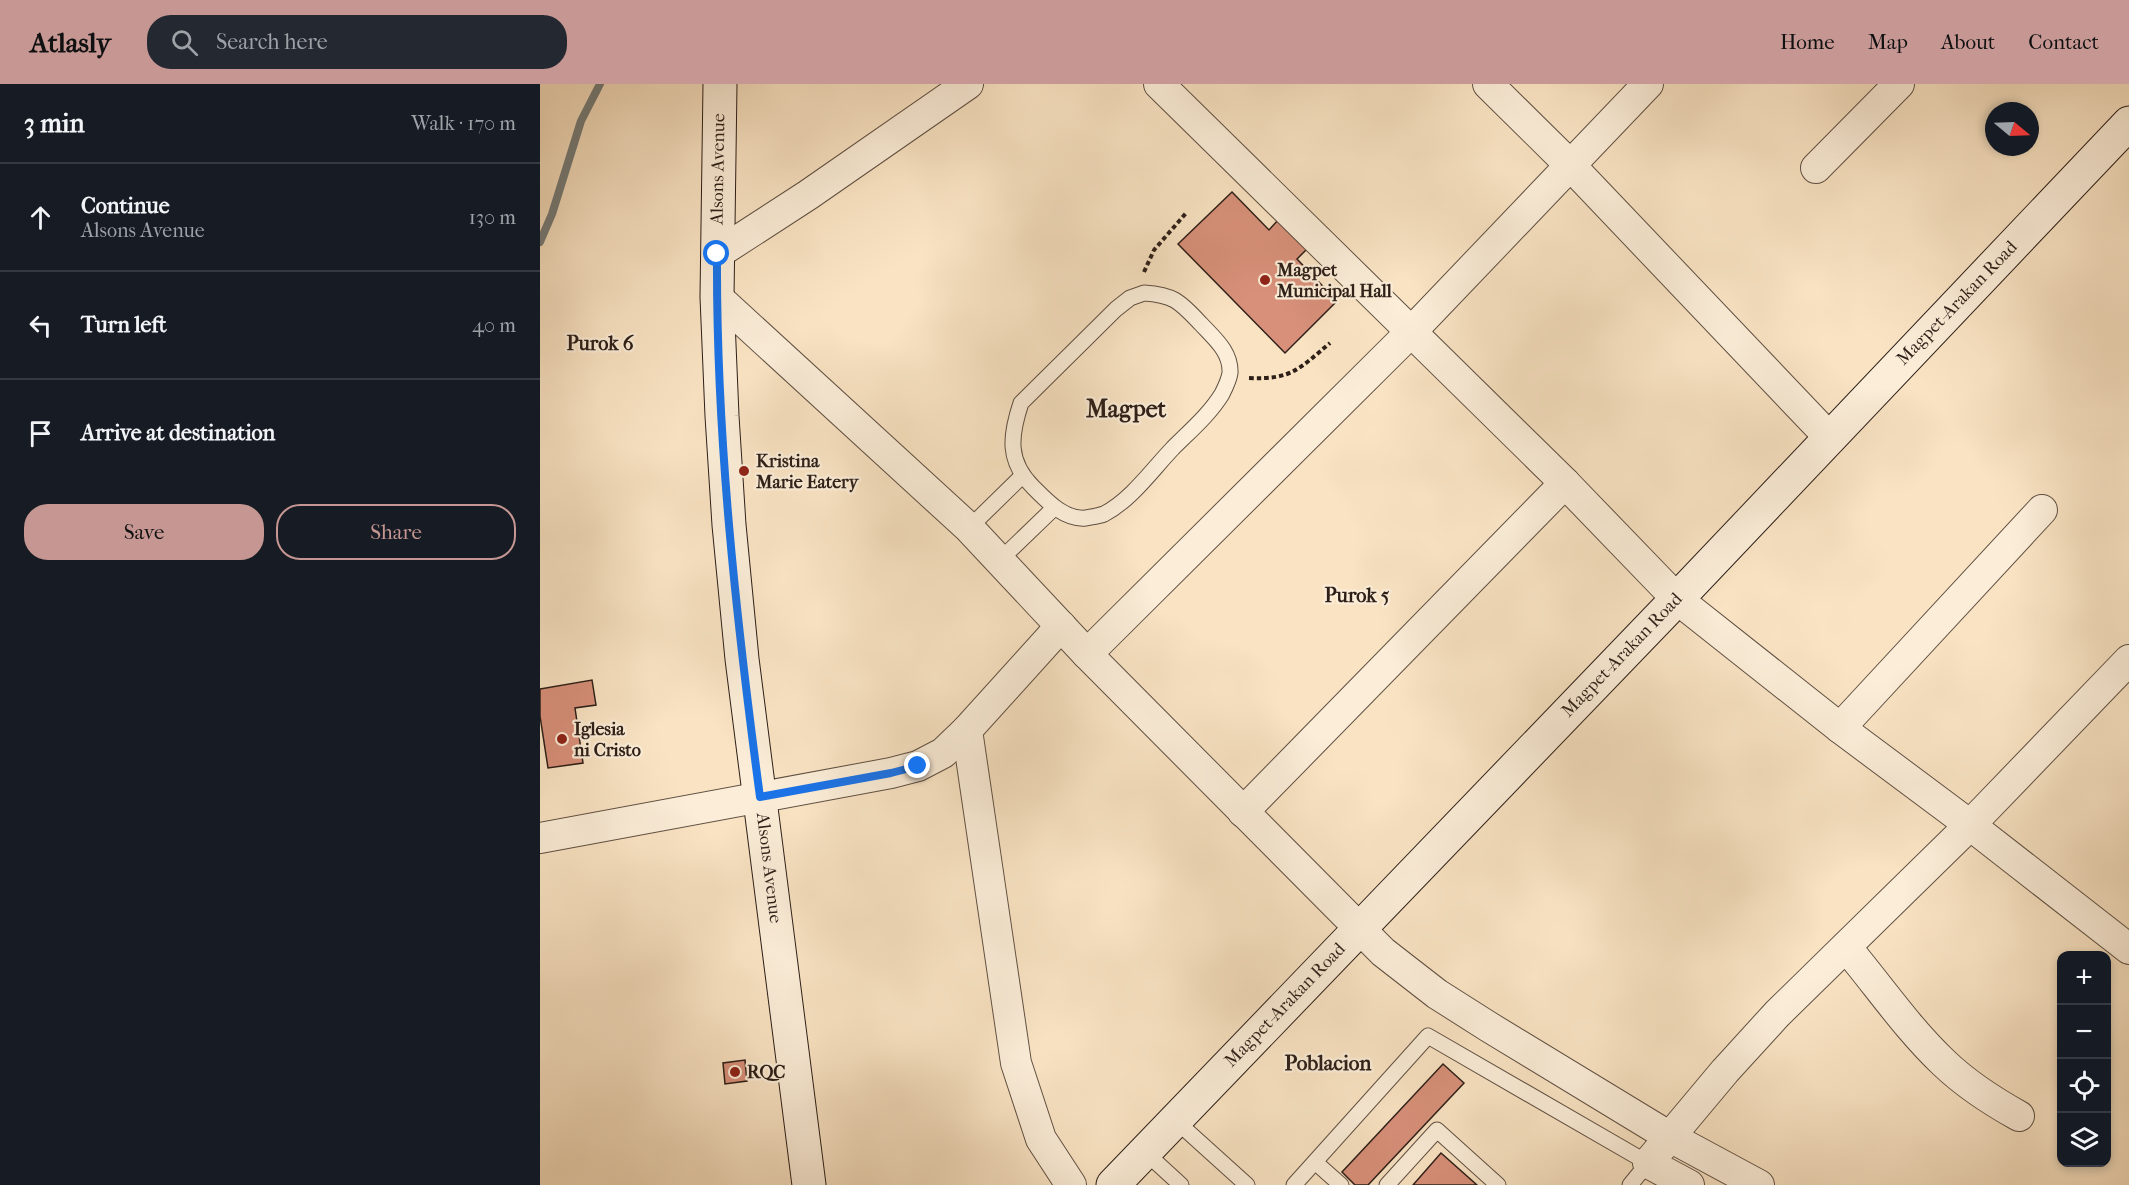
<!DOCTYPE html>
<html lang="en">
<head>
<meta charset="utf-8">
<style>
	:root { --surface:#171b24; --page:#242831; --text:#f1f3f6; --muted:#9ea1a6; --line:#363941; --accent:#c59692 }
	body { margin:0; font-family:"IM FELL French Canon",serif; background:var(--page); color:var(--text) }
	.controls { position:absolute; right:18px; bottom:18px; display:grid; overflow:hidden; border-radius:12px; box-shadow:0 3px 9px #0003 }
	.controls button { width:54px; height:54px; display:grid; place-items:center; padding:0; border:0; border-bottom:2px solid var(--line); background:var(--surface); color:var(--text); font:30px sans-serif }
	.compass { position:absolute; left:1445px; top:18px; width:54px; height:54px; border-radius:50%; background:var(--surface); box-shadow:0 3px 9px #0003; rotate:109deg }
	.stop { position:absolute; width:18px; height:18px; margin:-14px; border:4px solid #1a73e8; border-radius:50%; background:#fff }
	.stop.end { background:#1a73e8; border-color:#fff; box-shadow:0 2px 6px #0008 }
	.list { margin:0; padding:0; list-style:none }
	h2 { display:flex; justify-content:space-between; align-items:center; height:78px; margin:0; padding:0 24px; font-size:26px }
	h2 small { font-size:20px; font-weight:400; color:var(--muted) }
	.list li { display:grid; grid-template-columns:39px 1fr auto; gap:18px; align-items:center; box-sizing:border-box; height:108px; padding:0 24px; border-top:2px solid var(--line) }
	.list b { display:block; font-size:22px; white-space:nowrap }
	.list p { margin:0; font-size:20px; white-space:nowrap; color:var(--muted) }
	.list em { font-size:20px; font-style:normal; color:var(--muted) }
	.actions { display:flex; gap:12px; padding:18px 24px }
	.actions a { flex:1; padding:14px 0; border:2px solid var(--accent); border-radius:24px; text-align:center; font-size:21px; color:var(--accent) }
	.actions .main { background:var(--accent); color:#111 }
	.icon { flex:none; width:33px; height:33px; fill:none; stroke:currentColor; stroke-width:2; stroke-linecap:round; stroke-linejoin:round }
	.map { position:relative; flex:none; width:1589px; height:1101px; overflow:hidden }
	header { display:flex; align-items:center; gap:36px; box-sizing:border-box; height:84px; padding:0 30px; background:var(--accent); color:#111 }
	header strong { font-size:28px }
	nav { display:flex; gap:33px; margin-inline-start:auto; font-size:21px }
	.search { width:420px; height:54px; background:var(--page); display:flex; align-items:center; gap:15px; box-sizing:border-box; padding:0 21px; border-radius:24px; color:var(--muted); font-size:22px }
	main { display:flex }
	aside { flex:1; background:var(--surface) }
	.map>svg:first-child { display:block }
	.lines { fill:none; stroke-linecap:round; stroke-linejoin:round }
	.stream { stroke:#747d7c; stroke-width:8 }
	.building { fill:#d8907a; stroke:#2d1f18; stroke-width:1.5 }
	.lane-casing { stroke:#605043; stroke-width:17 }
	.street-casing { stroke:#605043; stroke-width:32 }
	.secondary-casing { stroke:#2d1f18; stroke-width:35 }
	.path { stroke:#2d1f18; stroke-width:4; stroke-dasharray:4.5 3; stroke-linecap:butt }
	.lane { stroke:#fbedd8; stroke-width:15 }
	.street { stroke:#fbedd8; stroke-width:30 }
	.secondary { stroke:#fbedd8; stroke-width:33 }
	.route { stroke:#1a73e8; stroke-width:8 }
	.poi-dot { fill:#8f2418; stroke:#fbedd8; stroke-width:2 }
	.labels { text-anchor:middle; dominant-baseline:central; stroke-width:4.5; stroke-linejoin:round; paint-order:stroke }
	.street-label { font-size:18px; fill:#2d1f18; stroke:#fbedd8 }
	.poi-label { font-size:18px; font-weight:bold; fill:#2d1f18; stroke:#fbedd8; text-anchor:start }
	.neighbourhood-label { font-size:20px; font-weight:bold; fill:#2d1f18; stroke:#fbedd8 }
	.quarter-label { font-size:21px; font-weight:bold; fill:#2d1f18; stroke:#fbedd8 }
	.district-label { font-size:24px; font-weight:bold; fill:#2d1f18; stroke:#fbedd8 }
</style>
</head>
<body>
<header>
<strong>Atlasly</strong>
<div class="search"><svg class="icon" aria-label="search" viewBox="0 0 24 24"><circle cx="10" cy="10" r="6"/><path d="M15 15l6 6"/></svg>Search here</div>
<nav><a>Home</a><a>Map</a><a>About</a><a>Contact</a></nav>
</header>
<main>
<aside>
<h2>3 min<small>Walk · 170 m</small></h2>
<ul class="list">
<li><svg class="icon" aria-label="ahead" viewBox="0 0 24 24"><path d="M12 20V5M6 11l6-6 6 6"/></svg><div><b>Continue</b><p>Alsons Avenue</p></div><em>130 m</em></li>
<li><svg class="icon" aria-label="left" viewBox="0 0 24 24"><path d="M17 20v-9H6M10 6l-5 5 5 5"/></svg><div><b>Turn left</b></div><em>40 m</em></li>
<li><svg class="icon" aria-label="arrive" viewBox="0 0 24 24"><path d="M6 21V4h12l-3 4 3 4H6"/></svg><div><b>Arrive at destination</b></div></li>
</ul>
<div class="actions"><a class="main">Save</a><a>Share</a></div>
</aside>
<div class="map">
<svg width="1589" height="1101" viewBox="0 0 1589 1101">
	<rect width="100%" height="100%" fill="#f9e3c3"/>
	<filter id="stains"><feTurbulence type="fractalNoise" baseFrequency=".00333" numOctaves="4"/><feColorMatrix values="0 0 0 0 .2 0 0 0 0 .09 0 0 0 0 .02 0 0 0 .5 -.17"/></filter>
	<radialGradient id="worn" r=".72"><stop offset=".6" stop-color="#630" stop-opacity="0"/><stop offset="1" stop-color="#630" stop-opacity=".3"/></radialGradient>
	<g class="lines">
		<!-- stream -->
		<path class="stream" d="M0,158L12,130L41,37L60,0"/>
	</g>
	<!-- building -->
	<g class="building">
		<path d="M692,108L729,146L738,136L767,165L757,175L797,217L745,269L638,160Z"/>
		<path d="M52,596L56,621L35,624L43,679L8,684L0,632V605Z"/>
		<path d="M205,976L207,997L185,1000L183,979Z"/>
		<path d="M903,980L924,999L828,1101H815L802,1088Z"/>
		<path d="M901,1069L937,1101H873Z"/>
	</g>
	<g class="lines">
		<!-- lane casing -->
		<g class="lane-casing">
			<g id="lane">
				<path d="M604,209C635,211 640,218 661,240C675,255 691,268 690,289C689,296 685,304 682,310C669,331 650,347 633,364C612,386 591,416 564,430C559,432 551,433 546,434C524,436 507,417 493,403C467,377 470,352 481,319L576,225L590,214Z"/>
				<path d="M429,444L482,392"/>
				<path d="M459,477L514,424"/>
				<path d="M635,1036L707,1101"/>
				<path d="M605,1068L641,1101"/>
				<path d="M775,1078L801,1101"/>
				<path d="M754,1101L888,952L1108,1079L1090,1101"/>
				<path d="M847,1101L897,1046L958,1101"/>
			</g>
		</g>
		<!-- street casing -->
		<g class="street-casing">
			<g id="street">
				<path d="M619,0L1025,399L1137,515L1300,644L1430,741L1589,865"/>
				<path d="M948,0L1031,82L1289,353"/>
				<path d="M1276,84L1359,0"/>
				<path d="M177,170L268,111L428,0"/>
				<path d="M177,213L429,444L547,570L843,868L897,910L949,943L1130,1053L1219,1101"/>
				<path d="M547,570L871,248L1108,0"/>
				<path d="M1300,644L1502,426"/>
				<path d="M427,646L476,979L501,1055L531,1101"/>
				<path d="M703,728L1025,399"/>
				<path d="M0,754L351,689L378,682L403,669L427,646L521,542"/>
				<path d="M1306,863C1338,901 1367,944 1404,979C1426,1000 1452,1017 1479,1032"/>
				<path d="M1149,1101L1108,1079L1185,987L1237,930L1430,741L1589,576"/>
			</g>
		</g>
		<!-- secondary casing -->
		<g class="secondary-casing">
			<g id="secondary">
				<path d="M180,0L177,213L182,332L189,441L202,575L269,1101"/>
				<path d="M573,1101L1137,515L1589,39"/>
			</g>
		</g>
		<!-- path -->
		<g class="path">
			<path d="M604,188L614,166L647,128"/>
			<path d="M709,294C751,296 759,285 790,259"/>
		</g>
		<!-- lane -->
		<use href="#lane" class="lane"/>
		<!-- street -->
		<use href="#street" class="street"/>
		<!-- secondary -->
		<use href="#secondary" class="secondary"/>
	</g>
	<g class="lines">
		<!-- route -->
		<path class="route" d="M177,170C176,352 196,533 220,713L351,689L378,682"/>
	</g>
	<!-- markers -->
	<g class="poi-dot">
		<circle cx="725" cy="196" r="6"/>
		<circle cx="204" cy="387" r="6"/>
		<circle cx="22" cy="655" r="6"/>
		<circle cx="195" cy="988" r="6"/>
	</g>
	<g class="labels">
		<!-- street labels -->
		<g class="street-label">
			<text transform="translate(178 85) rotate(-89)">Alsons Avenue</text>
			<text transform="translate(1417 219) rotate(-46)">Magpet-Arakan Road</text>
			<text transform="translate(1082 571) rotate(-46)">Magpet-Arakan Road</text>
			<text transform="translate(229 784) rotate(83)">Alsons Avenue</text>
			<text transform="translate(745 921) rotate(-46)">Magpet-Arakan Road</text>
		</g>
		<!-- poi labels -->
		<g class="poi-label">
			<text x="737" y="186">Magpet<tspan x="737" dy="21">Municipal Hall</tspan></text>
			<text x="216" y="377">Kristina<tspan x="216" dy="21">Marie Eatery</tspan></text>
			<text x="34" y="645">Iglesia<tspan x="34" dy="21">ni Cristo</tspan></text>
			<text x="207" y="988">RQC</text>
		</g>
		<!-- neighbourhood labels -->
		<g class="neighbourhood-label">
			<text x="60" y="259">Purok 6</text>
			<text x="817" y="511">Purok 5</text>
		</g>
		<!-- quarter labels -->
		<g class="quarter-label">
			<text x="788" y="979">Poblacion</text>
		</g>
		<!-- district labels -->
		<g class="district-label">
			<text x="586" y="325">Magpet</text>
		</g>
	</g>
	<rect width="100%" height="100%" filter="url(#stains)"/>
	<rect width="100%" height="100%" fill="url(#worn)"/>
</svg>
<div class="controls">
<button>+</button>
<button>−</button>
<button><svg class="icon" aria-label="locate" viewBox="0 0 24 24"><circle cx="12" cy="12" r="6"/><path d="M12 2v4M12 18v4M2 12h4M18 12h4"/></svg></button>
<button><svg class="icon" aria-label="layers" viewBox="0 0 24 24"><path d="M12 4l9 5-9 5-9-5zM3 14l9 5 9-5"/></svg></button>
</div>
<svg class="compass" viewBox="-18 -18 36 36"><path d="M0-13l5 13h-10z" fill="#e53935"/><path d="M0 13l5-13h-10z" fill="#9ea1a6"/></svg>
<div class="stop" style="left:177px;top:170px"></div>
<div class="stop end" style="left:378px;top:682px"></div>
</div>
</main>
</body>
</html>
